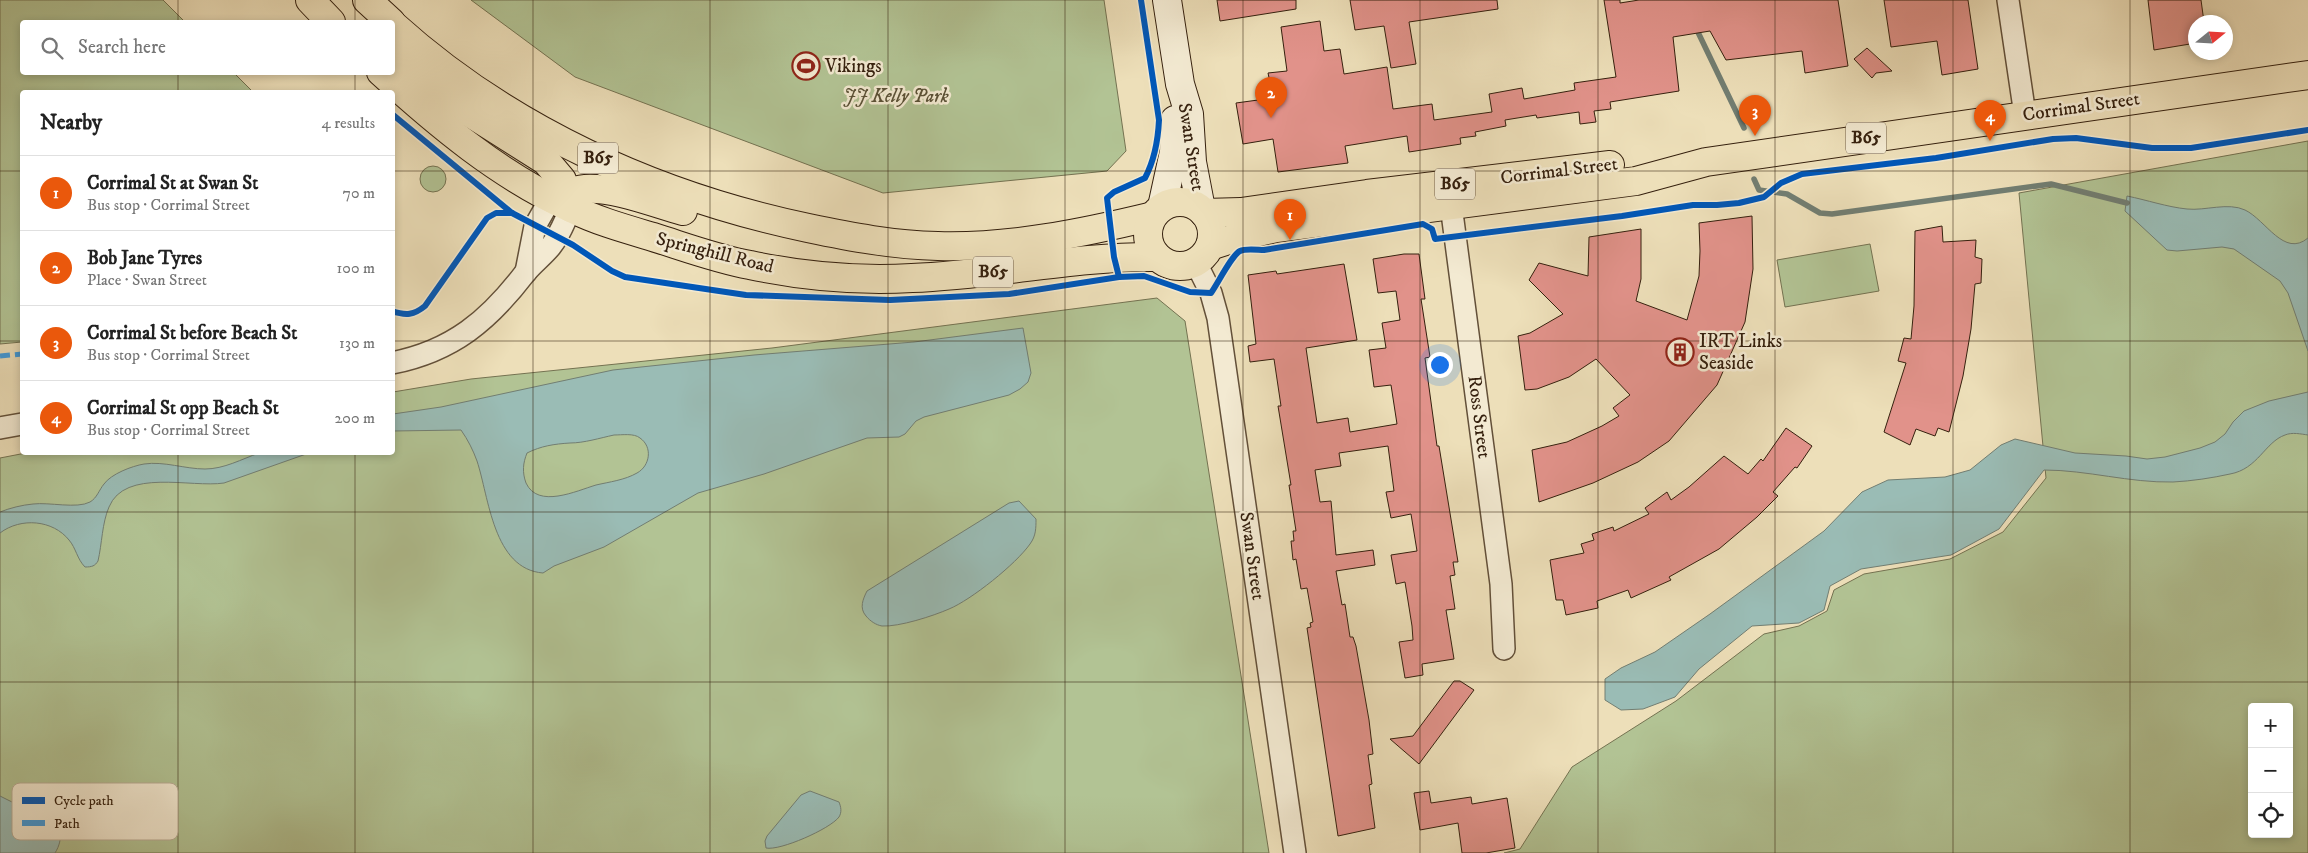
<!DOCTYPE html>
<html lang="en">
<head>
<meta charset="utf-8">
<style>
	:root { --surface:#fff; --page:#f6f6f6; --text:#222; --muted:#767676; --line:#e0e0e0; --accent:#ea580c }
	body { margin:0; font-family:"IM FELL DW Pica",serif; background:var(--page); color:var(--text) }
	.controls { position:absolute; right:15px; bottom:15px; display:grid; overflow:hidden; border-radius:5px; box-shadow:0 2px 8px #0003 }
	.controls button { width:45px; height:45px; display:grid; place-items:center; padding:0; border:0; border-bottom:1px solid var(--line); background:var(--surface); color:var(--text); font:25px sans-serif }
	.compass { position:absolute; left:2188px; top:15px; width:45px; height:45px; border-radius:50%; background:var(--surface); box-shadow:0 2px 8px #0003; rotate:72deg }
	.you { position:absolute; left:1439px; top:364px; width:18px; height:18px; margin:-12px; border:4px solid #fff; border-radius:50%; background:#1a73e8; box-shadow:0 0 0 8px #1a73e833 }
	.badge { display:grid; place-items:center; width:32px; height:32px; border-radius:50%; background:var(--accent); color:#fff; font-size:16px; font-weight:700 }
	.pin { position:absolute; translate:-50% -41px; filter:drop-shadow(0 1px 2px #0008) }
	.pin::after { content:''; position:absolute; top:26px; width:18px; height:15px; background:inherit; clip-path:polygon(0 0,100% 0,50% 100%) }
	.list { margin:0; padding:0; list-style:none }
	h2 { display:flex; justify-content:space-between; align-items:center; height:65px; margin:0; padding:0 20px; font-size:21px }
	h2 small { font-size:16px; font-weight:400; color:var(--muted) }
	.list li { display:grid; grid-template-columns:32px 1fr auto; gap:15px; align-items:center; box-sizing:border-box; height:75px; padding:0 20px; border-top:1px solid var(--line) }
	.list b { display:block; font-size:19px; white-space:nowrap }
	.list p { margin:0; font-size:16px; white-space:nowrap; color:var(--muted) }
	.list em { font-size:16px; font-style:normal; color:var(--muted) }
	.icon { flex:none; width:28px; height:28px; fill:none; stroke:currentColor; stroke-width:2; stroke-linecap:round; stroke-linejoin:round }
	.map { position:relative; flex:none; width:2308px; height:853px; overflow:hidden }
	.search { position:absolute; background:var(--surface); box-shadow:0 2px 8px #0003; left:20px; top:20px; width:375px; height:55px; display:flex; align-items:center; gap:12px; box-sizing:border-box; padding:0 18px; border-radius:5px; color:var(--muted); font-size:19px }
	.panel { position:absolute; background:var(--surface); box-shadow:0 2px 8px #0003; left:20px; top:90px; width:375px; height:365px; border-radius:5px }
	.map>svg:first-child { display:block }
	.green { fill:#b2c394; stroke:#747251; fill-rule:evenodd }
	.water { fill:#9abcb5; stroke:#727e72; fill-rule:evenodd }
	.lines { fill:none; stroke-linecap:round; stroke-linejoin:round }
	.stream { stroke:#727e72; stroke-width:5.5 }
	.building { fill:#e1928a; stroke:#35200e }
	.street-casing { stroke:#635039; stroke-width:24 }
	.secondary-casing { stroke:#35200e; stroke-width:30 }
	.primary-casing { stroke:#35200e; stroke-width:30 }
	.street { stroke:#f3ead2; stroke-width:21 }
	.secondary { stroke:#f3ead2; stroke-width:28 }
	.primary { stroke:#eddfb9; stroke-width:28 }
	.quiet { stroke:#3e9bde; stroke-width:5; stroke-dasharray:10 5; stroke-linecap:butt }
	.cycleway-casing { stroke:#f3ead2; stroke-width:9 }
	.cycleway { stroke:#0057b8; stroke-width:6 }
	.grid { fill:none; stroke:#35200e; stroke-width:1; stroke-opacity:0.55 }
	.labels { text-anchor:middle; dominant-baseline:central; stroke-width:5; stroke-linejoin:round; paint-order:stroke }
	.shield { fill:#f3ead2; stroke:#6e5d49; stroke-width:1 }
	.shield-label { font-size:18px; font-weight:bold; fill:#35200e }
	.poi-label { font-size:19px; fill:#35200e; stroke:#f3ead2; text-anchor:start }
	.park-label { font-size:19px; font-style:italic; fill:#5a5136; stroke:#f3ead2 }
	.street-label { font-size:19px; fill:#35200e; stroke:#f3ead2 }
	.key { fill:#f3ead2; stroke:#baad97; stroke-width:1 }
	.key-label { font-size:14px; fill:#35200e }
</style>
</head>
<body>
<div class="map">
<svg width="2308" height="853" viewBox="0 0 2308 853">
	<rect width="100%" height="100%" fill="#eddfb9"/>
	<filter id="stains"><feTurbulence type="fractalNoise" baseFrequency=".004" numOctaves="4"/><feColorMatrix values="0 0 0 0 .2 0 0 0 0 .09 0 0 0 0 .02 0 0 0 .5 -.17"/></filter>
	<radialGradient id="worn" r=".72"><stop offset=".6" stop-color="#630" stop-opacity="0"/><stop offset="1" stop-color="#630" stop-opacity=".3"/></radialGradient>
	<!-- green -->
	<g class="green">
		<path d="M0,0H163L185,22H22V72L234,73L253,92H22V342L0,344Z"/>
		<path d="M471,0H1104L1126,151L1107,171L883,193L575,77Z"/>
		<path d="M2308,141V853H1504L1520,849L1572,767L1676,701L1764,634L1799,626L1827,611L1834,590L1864,574L1950,559L2003,532L2046,478L2019,193ZM2252,707H2289V834H2252Z"/>
		<circle cx="433" cy="179" r="13"/>
		<path d="M1870,244L1879,291L1785,307L1777,260Z"/>
		<path d="M1157,298L1185,321L1269,853H0V458L31,452H392L393,392L471,379L772,348Z"/>
	</g>
	<!-- water -->
	<g class="water">
		<path d="M2127,196C2147,200 2167,207 2187,209C2205,211 2228,202 2245,210C2266,220 2284,258 2308,238V351L2288,293L2280,281L2234,249L2222,247L2177,251L2167,250L2125,211Z"/>
		<path d="M1023,328L1031,373L1028,382L1020,389L1009,395L924,417L916,421L905,434L899,437L867,438L764,474L698,493L604,547L554,566L543,573C493,569 489,497 477,461C473,450 468,440 461,430L393,431V414L441,407L613,370L754,355L914,342ZM614,435C622,435 634,433 640,438C653,447 650,466 637,473C625,480 609,482 596,485C576,491 538,509 526,483C522,472 523,463 527,453C541,446 554,444 570,443C584,443 600,438 614,435Z"/>
		<path d="M2308,392V435C2301,434 2292,432 2285,435C2265,442 2258,469 2230,474C2212,478 2192,481 2173,482C2130,483 2087,470 2044,470L1999,529L1951,555L1861,569L1830,586L1824,610L1799,623L1752,626L1699,669L1675,697L1643,709L1621,710L1605,700V679L1621,668L1655,652L1710,614L1824,531L1862,492L1888,480L1945,477L1970,470L2001,445L2015,439L2075,453L2126,456L2147,459L2165,457L2200,448L2215,442L2225,434L2233,422L2244,411L2269,401Z"/>
		<path d="M259,453H309L224,483C191,488 125,468 109,507C102,523 102,544 98,561C95,566 92,567 85,567C77,559 76,548 69,540C53,520 21,517 0,533V512C10,508 22,505 33,504C49,502 77,509 90,502C97,498 99,490 104,484C111,474 132,466 144,464C164,461 185,469 205,469C224,469 242,459 259,453Z"/>
		<path d="M1019,501L1036,519C1036,528 1036,536 1030,544C1016,564 971,600 949,609C933,616 899,627 882,626C876,625 870,621 866,616C859,608 863,599 867,591L1009,503Z"/>
		<path d="M810,791L839,802C841,807 842,812 839,817C830,829 780,851 766,848L765,841L767,836L801,795Z"/>
		<path d="M0,796L12,802L47,812C62,822 64,839 55,853H0Z"/>
	</g>
	<g class="lines">
		<!-- stream -->
		<g class="stream">
			<path d="M1695,26L1744,128"/>
			<path d="M1754,179L1759,190L1787,194L1820,213L1832,214L2051,184L2127,203"/>
		</g>
	</g>
	<!-- building -->
	<g class="building">
		<path d="M1217,0H1296V9L1220,21Z"/>
		<path d="M1350,0H1497L1498,9L1409,22L1416,64L1391,68L1384,26L1355,30Z"/>
		<path d="M1604,0H1620V3L1639,0H1838L1848,66L1805,73L1802,51L1726,60L1710,31L1673,37L1679,91L1610,102L1611,109L1594,111L1596,122L1580,124L1579,112L1537,118L1536,115L1505,120L1506,126L1475,132L1476,136L1460,138L1461,144L1409,152L1407,136L1345,146L1348,163L1278,172L1273,139L1243,144L1236,103L1258,100L1271,87L1268,73L1287,71L1281,27L1320,21L1324,51L1340,49L1344,74L1387,67L1393,109L1432,104L1434,120L1492,112L1489,94L1522,88L1524,99L1575,90L1574,83L1616,77Z"/>
		<path d="M1884,0H1968L1978,69L1942,75L1937,41L1891,47Z"/>
		<path d="M2148,0H2201L2204,22H2196V43L2154,50Z"/>
		<path d="M1867,48L1892,71L1876,73L1872,78L1854,59Z"/>
		<path d="M1752,216L1753,269L1745,322L1717,385L1669,441L1638,462L1593,483L1539,502L1532,450L1567,442L1602,426L1619,416L1613,408L1630,395L1596,359L1569,377L1537,389L1525,390L1518,336L1530,333L1563,314L1529,280L1539,263L1588,276L1589,237L1641,229V279L1636,301L1687,320L1699,276L1700,251L1699,223Z"/>
		<path d="M1942,226L1943,242L1976,240L1975,257L1982,259L1981,283L1975,284L1971,329L1963,376L1949,432L1938,428L1935,436L1916,429L1910,445L1884,432L1906,363L1898,361L1904,338L1911,339L1914,306L1915,231Z"/>
		<path d="M1404,254H1419L1425,299H1421L1430,357L1425,358L1437,446H1439L1458,562H1453L1455,575L1450,576L1455,609L1446,610L1454,659L1422,664L1423,675L1405,678L1399,642L1413,640L1412,626L1405,582L1396,584L1391,555L1417,551L1411,514L1391,518L1386,492L1394,491L1388,446L1339,453L1341,466L1315,470L1320,502L1331,501L1336,555L1373,550L1375,565L1336,571L1342,605L1345,604L1350,637H1353L1356,646L1369,720L1373,754L1368,755L1372,784L1369,785L1375,828L1338,836L1307,628L1311,627L1310,623L1313,622L1307,588L1301,589L1296,559L1293,560L1291,541H1294L1293,531H1296L1289,485H1291L1278,406H1281L1274,359L1250,362L1248,346L1256,344L1248,275L1276,271L1277,274L1344,264L1357,340L1306,348L1317,423L1348,418L1350,432L1397,424L1391,385L1374,387L1369,350L1386,348L1382,323L1400,320L1396,291L1378,293L1373,259Z"/>
		<path d="M1786,428L1812,446L1797,468L1795,467L1773,492L1778,496L1757,517L1719,549L1669,577L1671,580L1631,598L1628,590L1597,601L1598,608L1566,615L1563,600H1556L1550,560L1584,553L1581,544L1594,540L1592,534L1613,527L1614,531L1649,514L1645,508L1667,492L1671,500L1689,487L1724,456L1748,474L1761,459L1763,461Z"/>
		<path d="M1454,681H1460L1474,690L1419,764L1390,739L1413,736Z"/>
		<path d="M1429,791L1431,803L1471,797L1472,804L1507,798L1515,848L1486,853H1462L1458,823L1420,830L1414,793Z"/>
	</g>
	<g class="lines">
		<!-- street casing -->
		<g class="street-casing">
			<g id="street">
				<path d="M2008,0L2025,115"/>
				<path d="M1449,190L1501,584L1504,649"/>
				<path d="M1196,263L1211,293L1218,318L1295,853"/>
				<path d="M526,272L535,226L551,198"/>
				<path d="M392,363C453,351 489,320 525,273C533,263 543,256 551,246C560,235 565,220 571,208"/>
				<path d="M0,428L22,424"/>
			</g>
		</g>
		<!-- secondary casing -->
		<g class="secondary-casing">
			<g id="secondary">
				<path d="M1167,0L1180,84L1189,114L1192,162L1201,209"/>
				<path d="M1162,207L1174,152L1175,120"/>
			</g>
		</g>
		<!-- primary casing -->
		<g class="primary-casing">
			<g id="primary">
				<path d="M310,0L331,22"/>
				<path d="M367,0L391,22"/>
				<path d="M392,24C508,129 655,196 808,228C851,237 893,245 938,246C1010,248 1083,233 1153,216"/>
				<path d="M392,48L467,111L546,161L562,180L571,208"/>
				<path d="M381,72C438,124 500,176 571,208C597,221 626,229 653,237C685,247 717,259 750,265C802,276 858,281 912,278C994,275 1075,256 1157,257"/>
				<path d="M551,198C562,195 573,190 585,189C615,187 654,203 683,211"/>
				<circle cx="1180" cy="234" r="32"/>
				<path d="M1204,213L1241,212L1367,194L1610,165"/>
				<path d="M1210,246L1241,236L1276,228L1636,181L1706,162L2308,75"/>
			</g>
		</g>
		<!-- street -->
		<use href="#street" class="street"/>
		<!-- secondary -->
		<use href="#secondary" class="secondary"/>
		<!-- primary -->
		<use href="#primary" class="primary"/>
		<!-- quiet -->
		<path class="quiet" d="M0,356L22,354"/>
		<!-- cycleway casing -->
		<g class="cycleway-casing">
			<g id="cycleway">
				<path d="M392,114L512,213L573,245L612,271L625,277L746,295L890,300L1009,294L1119,277L1144,276L1190,292L1211,293C1218,283 1232,255 1240,251C1246,248 1258,250 1264,250L1423,224L1432,229L1435,239L1622,216L1693,205H1717L1739,203L1764,197L1781,183L1802,174L1936,158L2053,139L2076,138L2152,148H2191L2308,130"/>
				<path d="M1119,277L1114,257L1107,198L1114,192L1145,178C1155,159 1158,141 1159,120L1141,0"/>
				<path d="M392,311C406,316 414,315 425,306L487,218L496,213H512"/>
			</g>
		</g>
		<!-- cycleway -->
		<use href="#cycleway" class="cycleway"/>
	</g>
	<!-- grid -->
	<path class="grid" d="M178,0V22M355,0V22M533,0V853M710,0V853M888,0V853M1065,0V853M1243,0V853M1420,0V853M1598,0V853M1775,0V853M1953,0V853M2130,0V853M178,72V92M355,72V92M0,171H22M392,171H2308M0,341H22M392,341H2308M178,452V853M355,452V853M0,512H2308M0,682H2308"/>
	<!-- icons -->
	<defs>
		<g id="stadium-ring" transform="scale(1.4375)"><circle r="9.5" fill="#f3ead2" stroke="#8f2418" stroke-width="1.5"/><path d="M0-5a6.5 5 0 1 0 0 10a6.5 5 0 1 0 0-10ZM-3.5-1.8h7v3.6h-7Z" fill="#8f2418"/></g>
		<g id="building-ring" transform="scale(1.4375)"><circle r="9.5" fill="#f3ead2" stroke="#8f2418" stroke-width="1.5"/><path d="M-4-6H4V6H1V3H-1V6H-4ZM-2.5-4.3h1.7v1.8h-1.7ZM.8-4.3h1.7v1.8H.8ZM-2.5-1h1.7V.8h-1.7ZM.8-1h1.7V.8H.8Z" fill="#8f2418"/></g>
	</defs>
	<g fill-rule="evenodd">
		<use href="#stadium-ring" x="806" y="66"/>
		<use href="#building-ring" x="1680" y="352"/>
	</g>
	<g class="labels">
		<!-- shield labels -->
		<g class="shield">
			<rect x="1846" y="122.5" width="40" height="31" rx="4"/>
			<rect x="578" y="142.5" width="40" height="31" rx="4"/>
			<rect x="1435" y="168.5" width="40" height="31" rx="4"/>
			<rect x="973" y="256.5" width="40" height="31" rx="4"/>
		</g>
		<g class="shield-label">
			<text x="1866" y="138">B65</text>
			<text x="598" y="158">B65</text>
			<text x="1455" y="184">B65</text>
			<text x="993" y="272">B65</text>
		</g>
		<!-- poi labels -->
		<g class="poi-label">
			<text x="825" y="66">Vikings</text>
			<text x="1699" y="341">IRT Links<tspan x="1699" dy="22">Seaside</tspan></text>
		</g>
		<!-- park labels -->
		<g class="park-label">
			<text x="896" y="96">JJ Kelly Park</text>
		</g>
		<!-- street labels -->
		<g class="street-label">
			<text transform="translate(2081 107) rotate(-8)">Corrimal Street</text>
			<text transform="translate(1191 147) rotate(81)">Swan Street</text>
			<text transform="translate(1559 171) rotate(-7)">Corrimal Street</text>
			<text transform="translate(715 253) rotate(14)">Springhill Road</text>
			<text transform="translate(1479 417) rotate(83)">Ross Street</text>
			<text transform="translate(1252 556) rotate(82)">Swan Street</text>
		</g>
	</g>
	<!-- legend -->
	<rect x="12" y="783" width="166" height="57" rx="8" class="key"/>
	<rect x="22" y="797" width="23" height="7" fill="#0057b8"/>
	<rect x="22" y="820" width="23" height="6" fill="#3e9bde"/>
	<g class="key-label">
		<text x="54" y="805">Cycle path</text>
		<text x="54" y="828">Path</text>
	</g>
	<rect width="100%" height="100%" filter="url(#stains)"/>
	<rect width="100%" height="100%" fill="url(#worn)"/>
</svg>
<div class="controls">
<button>+</button>
<button>−</button>
<button><svg class="icon" aria-label="locate" viewBox="0 0 24 24"><circle cx="12" cy="12" r="6"/><path d="M12 2v4M12 18v4M2 12h4M18 12h4"/></svg></button>
</div>
<svg class="compass" viewBox="-18 -18 36 36"><path d="M0-13l5 13h-10z" fill="#e53935"/><path d="M0 13l5-13h-10z" fill="#767676"/></svg>
<div class="you"></div>
<div class="pin badge" style="left:1290px;top:240px">1</div>
<div class="pin badge" style="left:1271px;top:118px">2</div>
<div class="pin badge" style="left:1755px;top:136px">3</div>
<div class="pin badge" style="left:1990px;top:141px">4</div>
<div class="search"><svg class="icon" aria-label="search" viewBox="0 0 24 24"><circle cx="10" cy="10" r="6"/><path d="M15 15l6 6"/></svg>Search here</div>
<section class="panel">
<h2>Nearby<small>4 results</small></h2>
<ul class="list">
<li><span class="badge">1</span><div><b>Corrimal St at Swan St</b><p>Bus stop · Corrimal Street</p></div><em>70 m</em></li>
<li><span class="badge">2</span><div><b>Bob Jane Tyres</b><p>Place · Swan Street</p></div><em>100 m</em></li>
<li><span class="badge">3</span><div><b>Corrimal St before Beach St</b><p>Bus stop · Corrimal Street</p></div><em>130 m</em></li>
<li><span class="badge">4</span><div><b>Corrimal St opp Beach St</b><p>Bus stop · Corrimal Street</p></div><em>200 m</em></li>
</ul>
</section>
</div>
</body>
</html>
